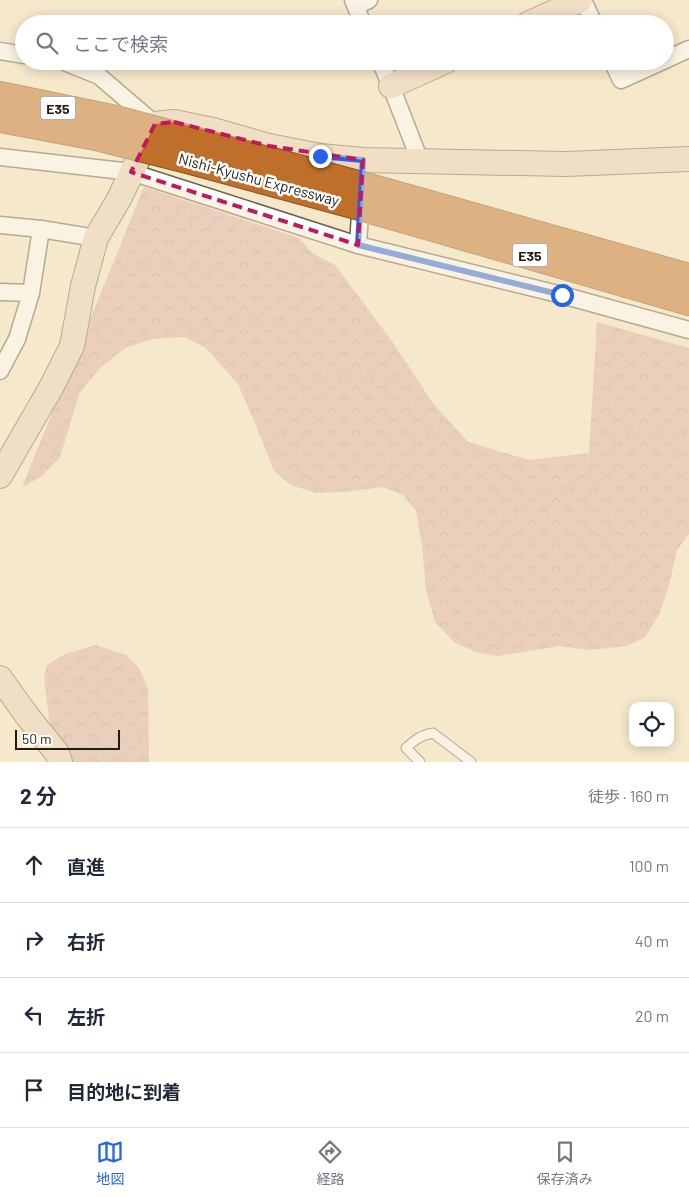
<!DOCTYPE html>
<html lang="ja">
<head>
<meta charset="utf-8">
<style>
	:root { --surface:#fff; --page:#f6f6f7; --text:#1f2937; --muted:#747a83; --line:#e0e1e3; --accent:#2563eb }
	body { margin:0; font-family:Barlow,"Noto Sans JP",sans-serif; background:var(--page); color:var(--text) }
	.controls { position:absolute; right:15px; bottom:15px; display:grid; overflow:hidden; border-radius:10px; box-shadow:0 2px 12px #0003 }
	.controls button { width:45px; height:45px; display:grid; place-items:center; padding:0; border:0; border-bottom:1px solid var(--line); background:var(--surface); color:var(--text); font:25px sans-serif }
	.scale { position:absolute; left:15px; bottom:12px; width:105px; box-sizing:border-box; padding-left:5px; border:2px solid #211c11; border-top:0; font-size:14px; line-height:18px; white-space:nowrap; color:#211c11; -webkit-text-stroke:4px #fff; paint-order:stroke }
	.stop { position:absolute; width:15px; height:15px; margin:-11px; border:4px solid #2563eb; border-radius:50%; background:#fff }
	.stop.end { background:#2563eb; border-color:#fff; box-shadow:0 1px 5px #0008 }
	.list { margin:0; padding:0; list-style:none }
	h2 { display:flex; justify-content:space-between; align-items:center; height:65px; margin:0; padding:0 20px; font-size:21px }
	h2 small { font-size:16px; font-weight:400; color:var(--muted) }
	.list li { display:grid; grid-template-columns:32px 1fr auto; gap:15px; align-items:center; box-sizing:border-box; height:75px; padding:0 20px; border-top:1px solid var(--line) }
	.list b { display:block; font-size:19px; white-space:nowrap }
	.list em { font-size:16px; font-style:normal; color:var(--muted) }
	.icon { flex:none; width:28px; height:28px; fill:none; stroke:currentColor; stroke-width:2; stroke-linecap:round; stroke-linejoin:round }
	.map { position:relative; flex:none; width:689px; height:762px; overflow:hidden }
	.search { position:absolute; background:var(--surface); box-shadow:0 2px 12px #0003; left:15px; right:15px; top:15px; height:55px; display:flex; align-items:center; gap:12px; box-sizing:border-box; padding:0 18px; border-radius:28px; color:var(--muted); font-size:19px }
	.sheet { height:365px; background:var(--surface) }
	nav { display:flex; justify-content:space-around; align-items:center; box-sizing:border-box; height:70px; border-top:1px solid var(--line); background:var(--surface); font-size:14px; color:var(--muted) }
	nav a { display:grid; justify-items:center; gap:2px }
	nav .on { color:var(--accent) }
	.map>svg:first-child { display:block }
	.forest { fill:url(#forest-crowns) }
	.lines { fill:none; stroke-linecap:round; stroke-linejoin:round }
	.lane-casing { stroke:#6c6046; stroke-width:11 }
	.street-casing { stroke:#6c6046; stroke-width:19 }
	.secondary-casing { stroke:#6c6046; stroke-width:26 }
	.highway-casing { stroke:#885221; stroke-width:30 }
	.lane { stroke:#fff; stroke-width:9 }
	.street { stroke:#fff; stroke-width:16 }
	.secondary { stroke:#ecd4bf; stroke-width:24 }
	.highway { stroke:#bf6f2a; stroke-width:28 }
	.highway-bridge-casing { stroke:#885221; stroke-width:30; stroke-linecap:butt }
	.highway-bridge { stroke:#bf6f2a; stroke-width:28 }
	.route { stroke:#2563eb; stroke-width:6 }
	.marked { fill:none; stroke:#c2185b; stroke-width:4; stroke-dasharray:10 6; stroke-linejoin:round }
	.labels { text-anchor:middle; dominant-baseline:central; stroke-width:5; stroke-linejoin:round; paint-order:stroke }
	.shield { fill:#fff; stroke:#646058; stroke-width:1 }
	.shield-label { font-size:14px; font-weight:bold; fill:#211c11 }
	.street-label { font-size:15px; fill:#211c11; stroke:#fff }
</style>
</head>
<body>
<div class="map">
<svg width="689" height="762" viewBox="0 0 689 762">
	<defs>
		<pattern id="forest-crowns" width="20" height="18" patternUnits="userSpaceOnUse" patternTransform="scale(1.25)"><rect width="20" height="18" fill="#d9b1ab"/><path d="M2 6a3 3 0 1 1 6 0M12 15a3 3 0 1 1 6 0" fill="none" stroke="#ba9892"/></pattern>
	</defs>
	<rect width="100%" height="100%" fill="#f5e8ca"/>
	<!-- forest -->
	<g class="forest">
		<path d="M144,187L299,238L312,253L335,265L394,344L432,402L468,442L529,460L589,453L597,322L689,348V534L677,550L669,585L659,615L645,637L627,646L589,650L560,646L498,656L476,652L454,642L435,622L426,590L422,544L416,511L403,495L383,487L344,492L316,493L291,485L274,471L260,435L238,384L206,348L184,337L153,339L125,348L101,367L80,392L60,457L41,477L22,487Z"/>
		<path d="M96,645L126,655L139,668L148,689L149,762H59L49,719L44,677L47,665L65,654Z"/>
	</g>
	<g class="lines">
		<!-- lane casing -->
		<g class="lane-casing">
			<path id="lane" d="M420,762L406,748C415,740 421,735 433,733L471,762"/>
		</g>
		<!-- street casing -->
		<g class="street-casing">
			<g id="street">
				<path d="M353,0L363,24"/>
				<path d="M583,0L594,24"/>
				<path d="M356,6L369,0"/>
				<path d="M0,51L24,55"/>
				<path d="M665,60L689,49"/>
				<path d="M62,61L99,76L155,124"/>
				<path d="M380,61L391,86L420,161"/>
				<path d="M612,61L621,80L663,61"/>
				<path d="M0,157L131,172L358,245L562,295L689,330"/>
				<path d="M0,225L41,229L96,238"/>
				<path d="M358,245L361,198"/>
				<path d="M0,292L31,293"/>
				<path d="M0,371L17,339L31,293L41,229"/>
			</g>
		</g>
		<!-- secondary casing -->
		<g class="secondary-casing">
			<g id="secondary">
				<path d="M528,24L580,0"/>
				<path d="M391,86L446,61"/>
				<path d="M0,476L52,386L72,346L83,286L96,238L119,199L155,124L174,122L213,130L269,146L320,156L363,160L566,164L689,159"/>
				<path d="M0,678L28,717L57,753L60,762"/>
			</g>
		</g>
		<!-- highway casing -->
		<g class="highway-casing">
			<g id="highway">
				<path d="M0,96L116,120"/>
				<path d="M0,118L96,136"/>
				<path d="M380,191L689,278"/>
				<path d="M371,209L689,301"/>
			</g>
		</g>
		<!-- lane -->
		<use href="#lane" class="lane"/>
		<!-- street -->
		<use href="#street" class="street"/>
		<!-- secondary -->
		<use href="#secondary" class="secondary"/>
		<!-- highway -->
		<use href="#highway" class="highway"/>
		<!-- highway-bridge casing -->
		<g class="highway-bridge-casing">
			<g id="highway-bridge">
				<path d="M116,120L380,191"/>
				<path d="M96,136L187,159L371,209"/>
			</g>
		</g>
		<!-- highway-bridge -->
		<use href="#highway-bridge" class="highway-bridge"/>
	</g>
	<g class="lines">
		<!-- route -->
		<path class="route" d="M320,156L363,160L358,245L562,295"/>
	</g>
	<!-- marked area -->
	<path d="M0 0H689V762H0ZM174,122L269,146L363,160L358,245L131,172L155,124Z" fill="#f5e8ca" fill-opacity=".55" fill-rule="evenodd"/>
	<path class="marked" d="M174,122L269,146L363,160L358,245L131,172L155,124Z"/>
	<g class="labels">
		<!-- shield labels -->
		<g class="shield">
			<rect x="40.5" y="96.5" width="35" height="23" rx="4"/>
			<rect x="512.5" y="243.5" width="35" height="23" rx="4"/>
		</g>
		<g class="shield-label">
			<text x="58" y="108">E35</text>
			<text x="530" y="255">E35</text>
		</g>
		<!-- street labels -->
		<g class="street-label">
			<text transform="translate(259 179) rotate(15)">Nishi-Kyushu Expressway</text>
		</g>
	</g>
</svg>
<div class="controls">
<button><svg class="icon" aria-label="locate" viewBox="0 0 24 24"><circle cx="12" cy="12" r="6"/><path d="M12 2v4M12 18v4M2 12h4M18 12h4"/></svg></button>
</div>
<div class="scale">50 m</div>
<div class="stop" style="left:562px;top:295px"></div>
<div class="stop end" style="left:320px;top:156px"></div>
<div class="search"><svg class="icon" aria-label="search" viewBox="0 0 24 24"><circle cx="10" cy="10" r="6"/><path d="M15 15l6 6"/></svg>ここで検索</div>
</div>
<section class="sheet">
<h2>2 分<small>徒歩 · 160 m</small></h2>
<ul class="list">
<li><svg class="icon" aria-label="ahead" viewBox="0 0 24 24"><path d="M12 20V5M6 11l6-6 6 6"/></svg><div><b>直進</b></div><em>100 m</em></li>
<li><svg class="icon" aria-label="right" viewBox="0 0 24 24"><path d="M7 20v-9h11M14 6l5 5-5 5"/></svg><div><b>右折</b></div><em>40 m</em></li>
<li><svg class="icon" aria-label="left" viewBox="0 0 24 24"><path d="M17 20v-9H6M10 6l-5 5 5 5"/></svg><div><b>左折</b></div><em>20 m</em></li>
<li><svg class="icon" aria-label="arrive" viewBox="0 0 24 24"><path d="M6 21V4h12l-3 4 3 4H6"/></svg><div><b>目的地に到着</b></div></li>
</ul>
</section>
<nav>
<a class="on"><svg class="icon" aria-label="map" viewBox="0 0 24 24"><path d="M3 6l6-2 6 2 6-2v14l-6 2-6-2-6 2zM9 4v14M15 6v14"/></svg>地図</a>
<a><svg class="icon" aria-label="directions" viewBox="0 0 24 24"><path d="M12 3l9 9-9 9-9-9zM9 14v-3h6M13 9l2 2-2 2"/></svg>経路</a>
<a><svg class="icon" aria-label="saved" viewBox="0 0 24 24"><path d="M7 4h10v16l-5-4-5 4z"/></svg>保存済み</a>
</nav>
</body>
</html>
